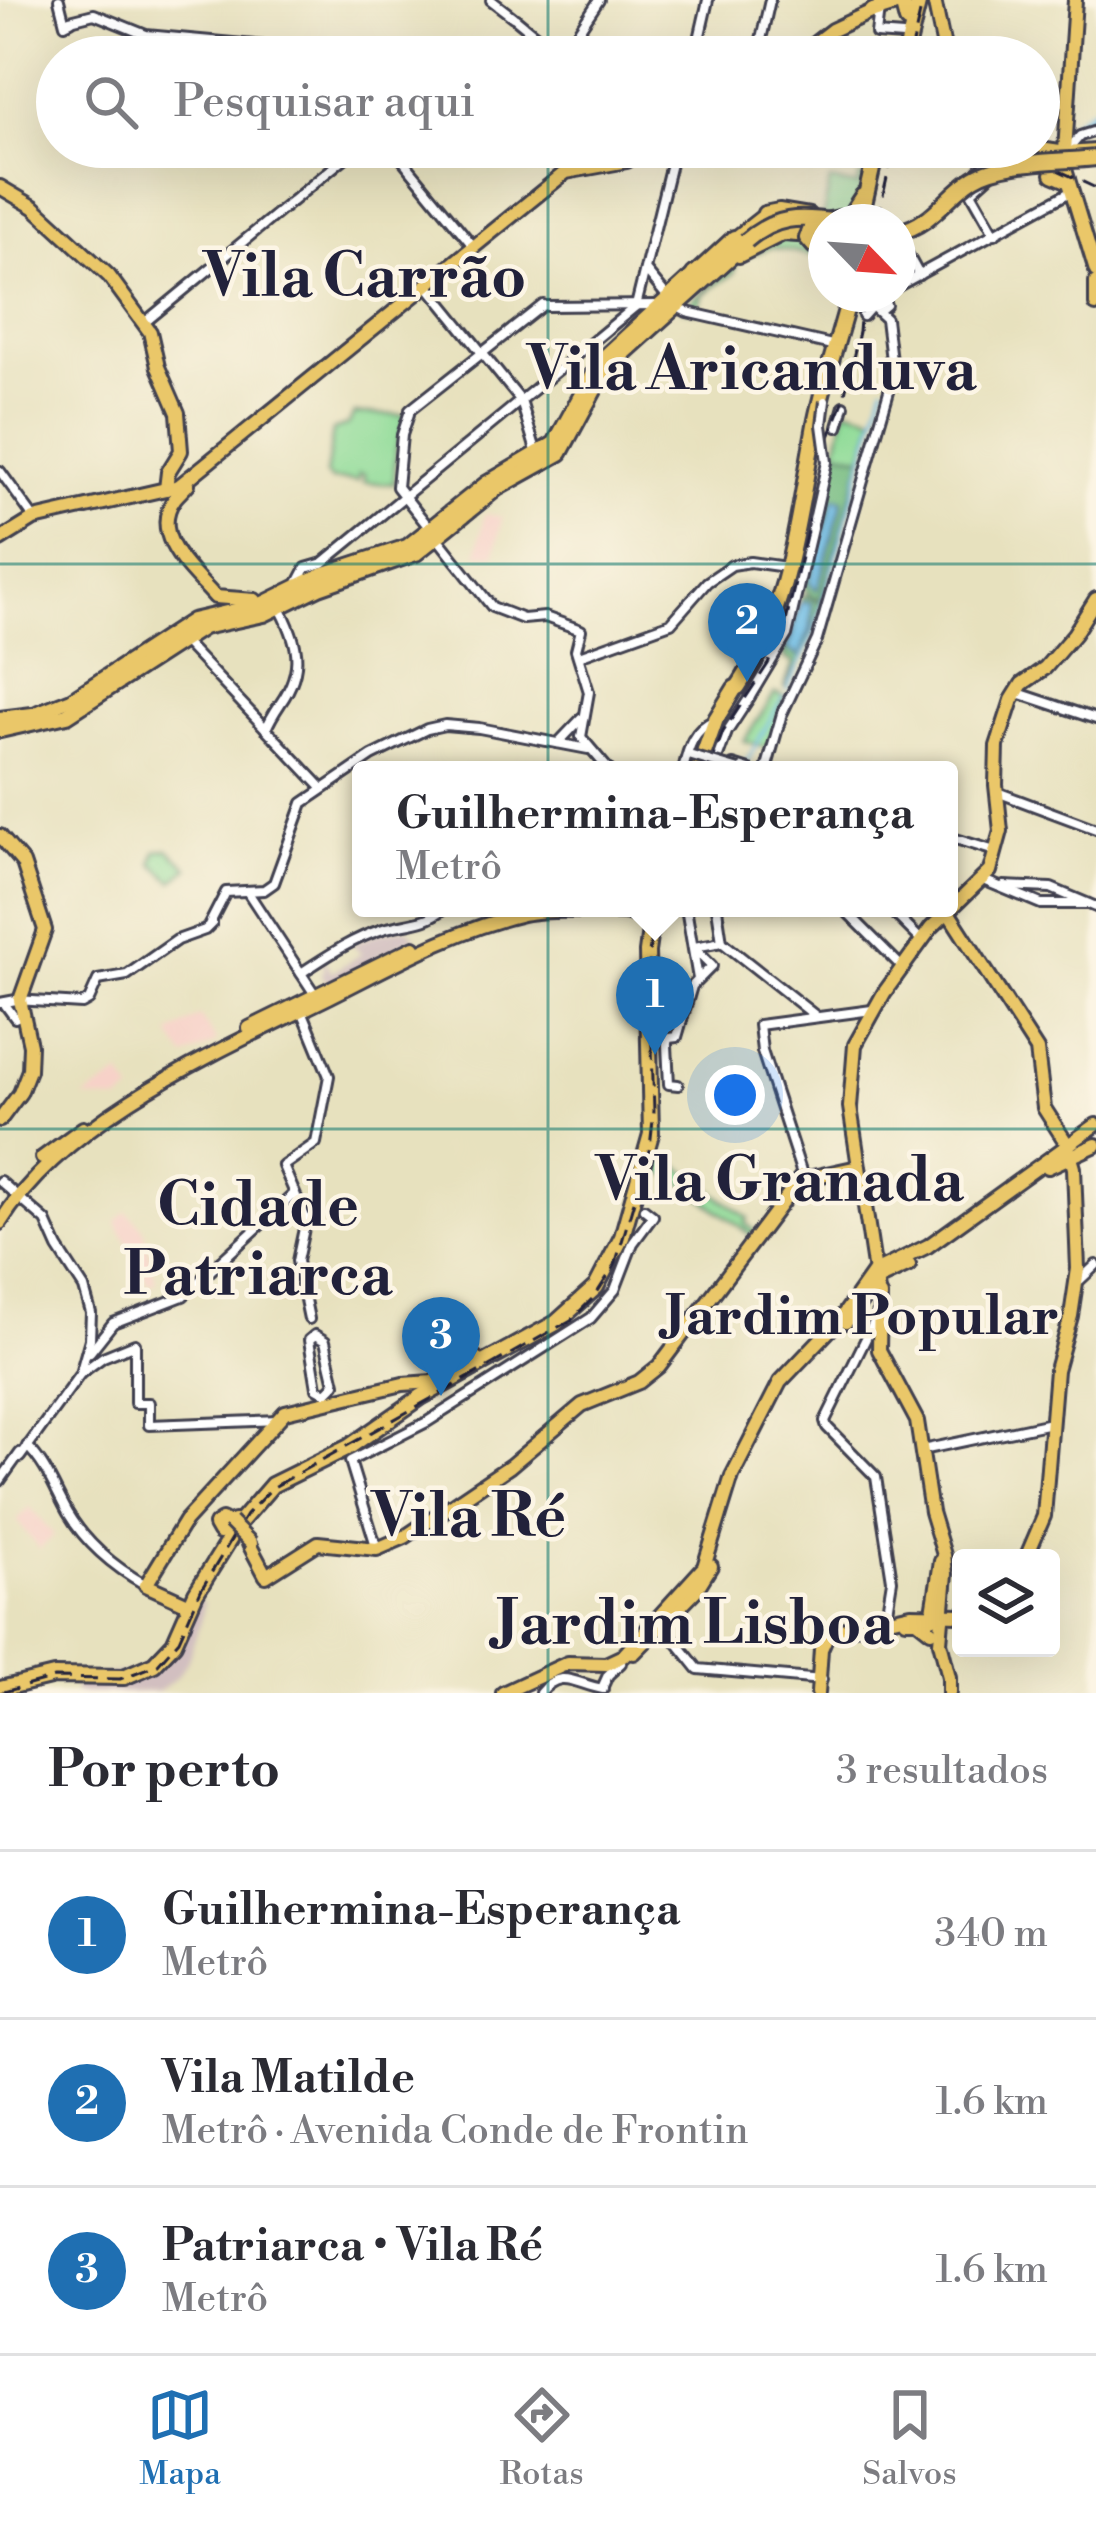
<!DOCTYPE html>
<html lang="pt">
<head>
<meta charset="utf-8">
<style>
	:root { --surface:#fff; --page:#f2f2f3; --text:#2b2b33; --muted:#7c7c81; --line:#e1e1e2; --accent:#1f6fb2 }
	body { margin:0; font-family:"Libre Bodoni",serif; background:var(--page); color:var(--text) }
	.controls { position:absolute; right:36px; bottom:36px; display:grid; overflow:hidden; border-radius:12px; box-shadow:0 12px 48px #0002 }
	.controls button { width:108px; height:108px; display:grid; place-items:center; padding:0; border:0; border-bottom:3px solid var(--line); background:var(--surface); color:var(--text); font:60px sans-serif }
	.compass { position:absolute; left:808px; top:204px; width:108px; height:108px; border-radius:50%; background:var(--surface); box-shadow:0 12px 48px #0002; rotate:115deg }
	.you { position:absolute; left:735px; top:1095px; width:42px; height:42px; margin:-30px; border:9px solid #fff; border-radius:50%; background:#1a73e8; box-shadow:0 0 0 18px #1a73e833 }
	.badge { display:grid; place-items:center; width:78px; height:78px; border-radius:50%; background:var(--accent); color:#fff; font-size:39px; font-weight:700 }
	.pin { position:absolute; translate:-50% -99px; filter:drop-shadow(0 3px 6px #0008) }
	.pin::after { content:''; position:absolute; top:63px; width:42px; height:36px; background:inherit; clip-path:polygon(0 0,100% 0,50% 100%) }
	.popup { position:absolute; left:352px; top:761px; width:606px; height:156px; box-sizing:border-box; display:grid; place-content:center; border-radius:12px; background:var(--surface); filter:drop-shadow(0 3px 9px #0005); font-size:39px; white-space:nowrap; color:var(--muted) }
	.popup b { font-size:45px; color:var(--text) }
	.popup::after { content:''; position:absolute; left:50%; top:100%; margin-left:-24px; border:24px solid transparent; border-top-color:var(--surface) }
	.list { margin:0; padding:0; list-style:none }
	h2 { display:flex; justify-content:space-between; align-items:center; height:156px; margin:0; padding:0 48px; font-size:51px }
	h2 small { font-size:39px; font-weight:400; color:var(--muted) }
	.list li { display:grid; grid-template-columns:78px 1fr auto; gap:36px; align-items:center; box-sizing:border-box; height:168px; padding:0 48px; border-top:3px solid var(--line) }
	.list b { display:block; font-size:45px; white-space:nowrap }
	.list p { margin:0; font-size:39px; white-space:nowrap; color:var(--muted) }
	.list em { font-size:39px; font-style:normal; color:var(--muted) }
	.icon { flex:none; width:66px; height:66px; fill:none; stroke:currentColor; stroke-width:2; stroke-linecap:round; stroke-linejoin:round }
	.map { position:relative; flex:none; width:1096px; height:1693px; overflow:hidden }
	.search { position:absolute; background:var(--surface); box-shadow:0 12px 48px #0002; left:36px; right:36px; top:36px; height:132px; display:flex; align-items:center; gap:30px; box-sizing:border-box; padding:0 42px; border-radius:66px; color:var(--muted); font-size:45px }
	.sheet { height:660px; background:var(--surface) }
	nav { display:flex; justify-content:space-around; align-items:center; box-sizing:border-box; height:168px; border-top:3px solid var(--line); background:var(--surface); font-size:33px; color:var(--muted) }
	nav a { display:grid; justify-items:center; gap:6px }
	nav .on { color:var(--accent) }
	.map>svg:first-child { display:block }
	.built { fill:#f7d1c8 }
	.industrial { fill:#d2bfc0 }
	.green { fill:#91dc99; stroke:#5a7f6a; stroke-width:3 }
	.forest { fill:#74bc81; stroke:#4b6f5e; stroke-width:3 }
	.water { fill:#6cbde7; stroke:#477091; stroke-width:3 }
	.lines { fill:none; stroke-linecap:round; stroke-linejoin:round }
	.stream { stroke:#6cbde7; stroke-width:3 }
	.river { stroke:#6cbde7; stroke-width:8 }
	.minor-casing { stroke:#403f4f; stroke-width:14 }
	.major-casing { stroke:#403f4f; stroke-width:18 }
	.highway-casing { stroke:#403f4f; stroke-width:20 }
	.minor { stroke:#fff; stroke-width:8 }
	.major { stroke:#eac769; stroke-width:12 }
	.highway { stroke:#eac769; stroke-width:14 }
	.rail { stroke:#22223b; stroke-width:3; stroke-dasharray:18 9; stroke-linecap:butt }
	.minor-bridge-casing { stroke:#403f4f; stroke-width:14; stroke-linecap:butt }
	.major-bridge-casing { stroke:#403f4f; stroke-width:18; stroke-linecap:butt }
	.highway-bridge-casing { stroke:#403f4f; stroke-width:20; stroke-linecap:butt }
	.minor-bridge { stroke:#fff; stroke-width:8 }
	.major-bridge { stroke:#eac769; stroke-width:12 }
	.highway-bridge { stroke:#eac769; stroke-width:14 }
	.grid { fill:none; stroke:#0f766e; stroke-width:3; stroke-opacity:0.55 }
	.labels { text-anchor:middle; dominant-baseline:central; stroke-width:9; stroke-linejoin:round; paint-order:stroke }
	.quarter-label { font-size:54px; font-weight:bold; fill:#22223b; stroke:#fcf5e5 }
	.district-label { font-size:60px; font-weight:bold; fill:#22223b; stroke:#fcf5e5 }
</style>
</head>
<body>
<div class="map">
<svg width="1096" height="1693" viewBox="0 0 1096 1693">
	<rect width="100%" height="100%" fill="#fcf5e5"/>
	<filter id="ink" filterUnits="userSpaceOnUse"><feTurbulence type="fractalNoise" baseFrequency=".00833" numOctaves="2"/><feDisplacementMap in="SourceGraphic" scale="24" xChannelSelector="R" yChannelSelector="G"/><feConvolveMatrix kernelMatrix="1 2 1 2 8 2 1 2 1" color-interpolation-filters="sRGB"/></filter>
	<filter id="wash" filterUnits="userSpaceOnUse"><feTurbulence type="fractalNoise" baseFrequency=".004" numOctaves="4" result="noise"/><feDisplacementMap in="SourceGraphic" scale="48" xChannelSelector="R" yChannelSelector="G"/><feGaussianBlur stdDeviation="2.7" result="paint"/><feColorMatrix in="noise" values="0 0 0 0 0 0 0 0 0 0 0 0 0 0 0 0 0 1.4 0 .05"/><feComposite in="paint" operator="in"/></filter>
	<g filter="url(#wash)">
		<rect width="100%" height="100%" fill="#e7e1be"/>
		<!-- built -->
		<g class="built">
			<path d="M484,514L502,517L495,555L477,554Z"/>
			<path d="M200,1016L217,1042L185,1058L170,1034Z"/>
			<path d="M121,1075L132,1093L119,1102L84,1098Z"/>
			<path d="M126,1211L143,1228L156,1282L148,1284L116,1221Z"/>
			<path d="M30,1507L54,1535L39,1550L17,1520Z"/>
		</g>
		<!-- industrial -->
		<g class="industrial">
			<path d="M407,927L416,937L395,946L394,952H380L382,959L332,983H327L320,973L325,969L321,963L325,961L332,972L361,954L352,944L374,934Z"/>
			<path d="M196,1598L204,1602L202,1618L187,1662L178,1676L158,1692L75,1693L76,1677L148,1670Z"/>
		</g>
		<!-- green -->
		<g class="green">
			<path d="M865,174L859,200L850,215L859,222H826V258L771,247L737,260L734,273L704,293L695,312L683,309L730,267L759,231L823,216L830,181L857,186L859,177Z"/>
			<path d="M846,408L875,416L863,457L837,450Z"/>
			<path d="M354,414L406,415L396,449L394,484L364,482V475L359,474L358,481L331,480L326,475L333,430L348,425Z"/>
			<path d="M775,693L785,697L771,749L744,741Z"/>
			<path d="M168,849L189,868L173,881L153,863L156,851Z"/>
			<path d="M662,1162L677,1165L748,1218L745,1223L756,1232L752,1236L674,1177L656,1171Z"/>
		</g>
		<!-- forest -->
		<g class="forest">
			<path d="M837,450L863,457L821,598H812L803,586Z"/>
			<path d="M803,595L821,602L808,646L784,689L793,663L784,658L783,652Z"/>
		</g>
		<!-- water -->
		<g class="water">
			<path d="M834,498L843,500L817,590L809,583Z"/>
			<path d="M801,602L812,603L811,628L799,656L787,649Z"/>
		</g>
		<g class="lines">
			<!-- stream -->
			<g class="stream">
				<path d="M787,690L814,633L884,386"/>
				<path d="M743,768L783,697"/>
				<path d="M1085,1141L1096,1134"/>
			</g>
			<!-- river -->
			<path class="river" d="M1074,123L1096,109"/>
		</g>
	</g>
	<g filter="url(#ink)">
		<g class="lines">
			<!-- minor casing -->
			<g class="minor-casing">
				<g id="minor">
					<path d="M59,0L65,24L71,21"/>
					<path d="M491,0L513,17"/>
					<path d="M879,9L876,34L903,36"/>
					<path d="M516,19L561,56"/>
					<path d="M70,20L94,14L146,35L308,50L318,57"/>
					<path d="M562,56L599,0"/>
					<path d="M695,57L708,0"/>
					<path d="M757,57L770,0"/>
					<path d="M392,147L474,247"/>
					<path d="M1067,151L1080,136L1096,131"/>
					<path d="M979,170L1010,147"/>
					<path d="M992,173L971,192L995,234"/>
					<path d="M904,233L903,246L919,275"/>
					<path d="M647,272L675,306L687,312L832,345"/>
					<path d="M427,285L521,401L537,454"/>
					<path d="M898,286L1070,192"/>
					<path d="M547,306L657,305"/>
					<path d="M863,316L879,298L886,305L879,311"/>
					<path d="M144,323L358,147"/>
					<path d="M410,410L543,305"/>
					<path d="M409,414L402,435L397,487L492,607L523,619L545,617L581,630L576,650L589,692L581,737L609,770"/>
					<path d="M838,427L844,406"/>
					<path d="M0,471L34,518"/>
					<path d="M298,583L306,568L323,563L636,306L675,147"/>
					<path d="M184,642L322,788"/>
					<path d="M579,656L671,623L707,582L732,565L750,562L786,567"/>
					<path d="M1018,693L1096,719"/>
					<path d="M751,695L787,635L814,520"/>
					<path d="M783,712L817,640L893,377L886,319L874,308"/>
					<path d="M266,729C270,719 274,713 280,704C306,667 298,641 278,604"/>
					<path d="M558,743L581,719"/>
					<path d="M733,765L749,770"/>
					<path d="M683,770C688,748 693,729 715,720"/>
					<path d="M713,770L727,732L750,697"/>
					<path d="M766,770L783,710"/>
					<path d="M997,792L1096,829"/>
					<path d="M949,837L995,851"/>
					<path d="M983,880L1041,904H1088"/>
					<path d="M1004,886L1051,888L1096,907"/>
					<path d="M247,891L314,993"/>
					<path d="M686,908L698,979"/>
					<path d="M717,908L722,942"/>
					<path d="M843,908L902,967"/>
					<path d="M889,908L922,941"/>
					<path d="M209,925L226,892L264,890L274,883L303,803L372,756L427,729L445,725L479,728L588,749"/>
					<path d="M722,942L817,1017"/>
					<path d="M694,947L722,942"/>
					<path d="M301,973C326,957 350,940 380,930C404,922 425,925 445,908"/>
					<path d="M0,1003L16,1000L82,1004L89,1000L98,980L127,975L177,940L205,930L212,923"/>
					<path d="M4,1003L15,1018L23,1014"/>
					<path d="M301,1008L329,1076L316,1143L283,1166L306,1219L297,1261L309,1319"/>
					<path d="M667,1042L669,1038L677,1037L692,986L712,966L693,947"/>
					<path d="M667,1045L669,1084L678,1085"/>
					<path d="M803,1177L762,1051L759,1025L872,1010"/>
					<path d="M0,1181L46,1221L58,1248L84,1288L91,1313L90,1339L80,1374L20,1457"/>
					<path d="M1080,1280L1096,1265"/>
					<path d="M876,1318L825,1421L827,1427L876,1477L892,1580L885,1623"/>
					<path d="M315,1335L325,1341L335,1384L326,1393L317,1388L309,1340Z"/>
					<path d="M90,1352L113,1323L183,1296L294,1194"/>
					<path d="M81,1373L103,1357L135,1344V1403H149V1425L279,1420"/>
					<path d="M27,1446C46,1464 55,1490 68,1513C87,1545 114,1567 146,1585"/>
					<path d="M922,1450L1051,1423"/>
					<path d="M0,1481L20,1453"/>
					<path d="M377,1549L350,1461L427,1422L591,1318L615,1290L633,1243L653,1216L644,1209"/>
					<path d="M662,1624L698,1669L822,1680"/>
					<path d="M603,1686L608,1675L621,1663"/>
					<path d="M540,1693C561,1667 575,1684 603,1689"/>
				</g>
			</g>
			<!-- major casing -->
			<g class="major-casing">
				<g id="major">
					<path d="M934,0L946,57"/>
					<path d="M1075,0L1064,166L1096,271"/>
					<path d="M797,57L832,30L879,8"/>
					<path d="M1027,147L1066,153L1096,151"/>
					<path d="M0,187L34,207L109,276L150,332L158,367L178,413L181,451L168,472L166,489"/>
					<path d="M764,213L779,210L809,215"/>
					<path d="M829,219L849,215L862,195"/>
					<path d="M739,256L783,234L826,237"/>
					<path d="M1096,282V305"/>
					<path d="M188,484C184,489 179,493 175,498C148,535 192,571 215,597L255,600"/>
					<path d="M0,540L34,519L179,486L566,172L627,161L643,147"/>
					<path d="M38,712L71,699L192,620L261,604L322,574L407,546L486,483L554,443L599,361L734,237"/>
					<path d="M0,836L23,863L45,930L20,1000L30,1045L29,1070L20,1093L0,1120"/>
					<path d="M948,912L1037,1050L1044,1108L1067,1144L1074,1168L1078,1269L1071,1316L1056,1370L1044,1516L1026,1558"/>
					<path d="M249,1028L414,947"/>
					<path d="M42,1158L83,1128"/>
					<path d="M1048,1167L1096,1145"/>
					<path d="M799,1180L858,1167"/>
					<path d="M0,1223C67,1116 219,1051 329,997C391,966 454,930 523,914C550,908 623,911 650,917"/>
					<path d="M880,1296L879,1350L917,1421L931,1512L944,1555L946,1574L940,1642L949,1677V1693"/>
					<path d="M879,1299L850,1107L855,1045L884,993L931,928L990,871L1001,831L996,785L997,746L1012,700L1022,684L1045,668L1074,634L1096,599"/>
					<path d="M846,1322L879,1279L909,1265"/>
					<path d="M249,1544L266,1576L318,1543L377,1549L405,1537L510,1466L582,1405L639,1382L659,1366L802,1176"/>
					<path d="M188,1604L146,1585L185,1521L285,1412L403,1384L433,1382L476,1358"/>
					<path d="M932,1618L941,1561"/>
					<path d="M906,1620H917L931,1631"/>
					<path d="M634,1653L696,1590L711,1566"/>
					<path d="M503,1693L568,1663L606,1664L623,1656L704,1567L732,1476L780,1382L842,1317L873,1273L928,1246L1096,1125"/>
					<path d="M818,1693L821,1649L828,1633L911,1614L961,1615"/>
				</g>
			</g>
			<!-- highway casing -->
			<g class="highway-casing">
				<g id="highway">
					<path d="M873,11L902,2L907,21"/>
					<path d="M905,57L919,0"/>
					<path d="M1053,174L1067,180"/>
					<path d="M860,222L877,147"/>
					<path d="M729,251L728,245L766,215L786,218L804,235"/>
					<path d="M694,274L724,256"/>
					<path d="M738,687C789,610 798,518 814,430C822,384 839,339 850,294"/>
					<path d="M0,719L49,713"/>
					<path d="M0,730L67,715L203,627L264,614L319,587L416,553L497,488L560,453L605,370L747,242"/>
					<path d="M698,770L716,719L735,688"/>
					<path d="M222,1521L216,1525L220,1532L234,1522"/>
					<path d="M0,1689L54,1676L124,1677L154,1664L174,1643L196,1593L240,1522L272,1485L349,1447L421,1397L556,1323L596,1287L622,1237L651,1134L647,952L653,908"/>
				</g>
			</g>
			<!-- minor -->
			<use href="#minor" class="minor"/>
			<!-- major -->
			<use href="#major" class="major"/>
			<!-- highway -->
			<use href="#highway" class="highway"/>
			<!-- rail -->
			<g class="rail">
				<path d="M910,57L923,0"/>
				<path d="M1009,147L1096,188"/>
				<path d="M877,222L894,147"/>
				<path d="M709,770L723,732L768,664L785,626L829,437L843,402L859,332L862,294"/>
				<path d="M0,1693L54,1678L120,1679L158,1664L179,1640L201,1590L246,1515L272,1488L571,1320L595,1296L615,1265L650,1147L654,1111L649,953L656,908"/>
			</g>
			<!-- minor-bridge casing -->
			<g class="minor-bridge-casing">
				<g id="minor-bridge">
					<path d="M814,520L827,462L822,425L825,401"/>
					<path d="M692,756L739,770"/>
				</g>
			</g>
			<!-- major-bridge casing -->
			<g class="major-bridge-casing">
				<path id="major-bridge" d="M230,1522L251,1543"/>
			</g>
			<!-- highway-bridge casing -->
			<g class="highway-bridge-casing">
				<g id="highway-bridge">
					<path d="M824,225L812,226L807,238L814,246L826,249"/>
					<path d="M898,232C932,225 947,195 974,178C1003,160 1062,162 1096,158"/>
					<path d="M746,241C775,216 799,216 836,222"/>
				</g>
			</g>
			<!-- minor-bridge -->
			<use href="#minor-bridge" class="minor-bridge"/>
			<!-- major-bridge -->
			<use href="#major-bridge" class="major-bridge"/>
			<!-- highway-bridge -->
			<use href="#highway-bridge" class="highway-bridge"/>
		</g>
	</g>
	<!-- grid -->
	<path class="grid" d="M548,0V57M548,147V1693M0,564H1096M0,1129H1096"/>
	<g class="labels">
		<!-- quarter labels -->
		<g class="quarter-label">
			<text x="862" y="1318">Jardim Popular</text>
		</g>
		<!-- district labels -->
		<g class="district-label">
			<text x="365" y="278">Vila Carrão</text>
			<text x="752" y="371">Vila Aricanduva</text>
			<text x="780" y="1182">Vila Granada</text>
			<text x="258" y="1207">Cidade<tspan x="258" dy="69">Patriarca</tspan></text>
			<text x="469" y="1518">Vila Ré</text>
			<text x="695" y="1625">Jardim Lisboa</text>
		</g>
	</g>
</svg>
<div class="controls">
<button><svg class="icon" aria-label="layers" viewBox="0 0 24 24"><path d="M12 4l9 5-9 5-9-5zM3 14l9 5 9-5"/></svg></button>
</div>
<svg class="compass" viewBox="-18 -18 36 36"><path d="M0-13l5 13h-10z" fill="#e53935"/><path d="M0 13l5-13h-10z" fill="#7c7c81"/></svg>
<div class="you"></div>
<div class="pin badge" style="left:655px;top:1055px">1</div>
<div class="popup"><b>Guilhermina-Esperança</b>Metrô</div>
<div class="pin badge" style="left:747px;top:682px">2</div>
<div class="pin badge" style="left:441px;top:1396px">3</div>
<div class="search"><svg class="icon" aria-label="search" viewBox="0 0 24 24"><circle cx="10" cy="10" r="6"/><path d="M15 15l6 6"/></svg>Pesquisar aqui</div>
</div>
<section class="sheet">
<h2>Por perto<small>3 resultados</small></h2>
<ul class="list">
<li><span class="badge">1</span><div><b>Guilhermina-Esperança</b><p>Metrô</p></div><em>340 m</em></li>
<li><span class="badge">2</span><div><b>Vila Matilde</b><p>Metrô · Avenida Conde de Frontin</p></div><em>1.6 km</em></li>
<li><span class="badge">3</span><div><b>Patriarca • Vila Ré</b><p>Metrô</p></div><em>1.6 km</em></li>
</ul>
</section>
<nav>
<a class="on"><svg class="icon" aria-label="map" viewBox="0 0 24 24"><path d="M3 6l6-2 6 2 6-2v14l-6 2-6-2-6 2zM9 4v14M15 6v14"/></svg>Mapa</a>
<a><svg class="icon" aria-label="directions" viewBox="0 0 24 24"><path d="M12 3l9 9-9 9-9-9zM9 14v-3h6M13 9l2 2-2 2"/></svg>Rotas</a>
<a><svg class="icon" aria-label="saved" viewBox="0 0 24 24"><path d="M7 4h10v16l-5-4-5 4z"/></svg>Salvos</a>
</nav>
</body>
</html>
